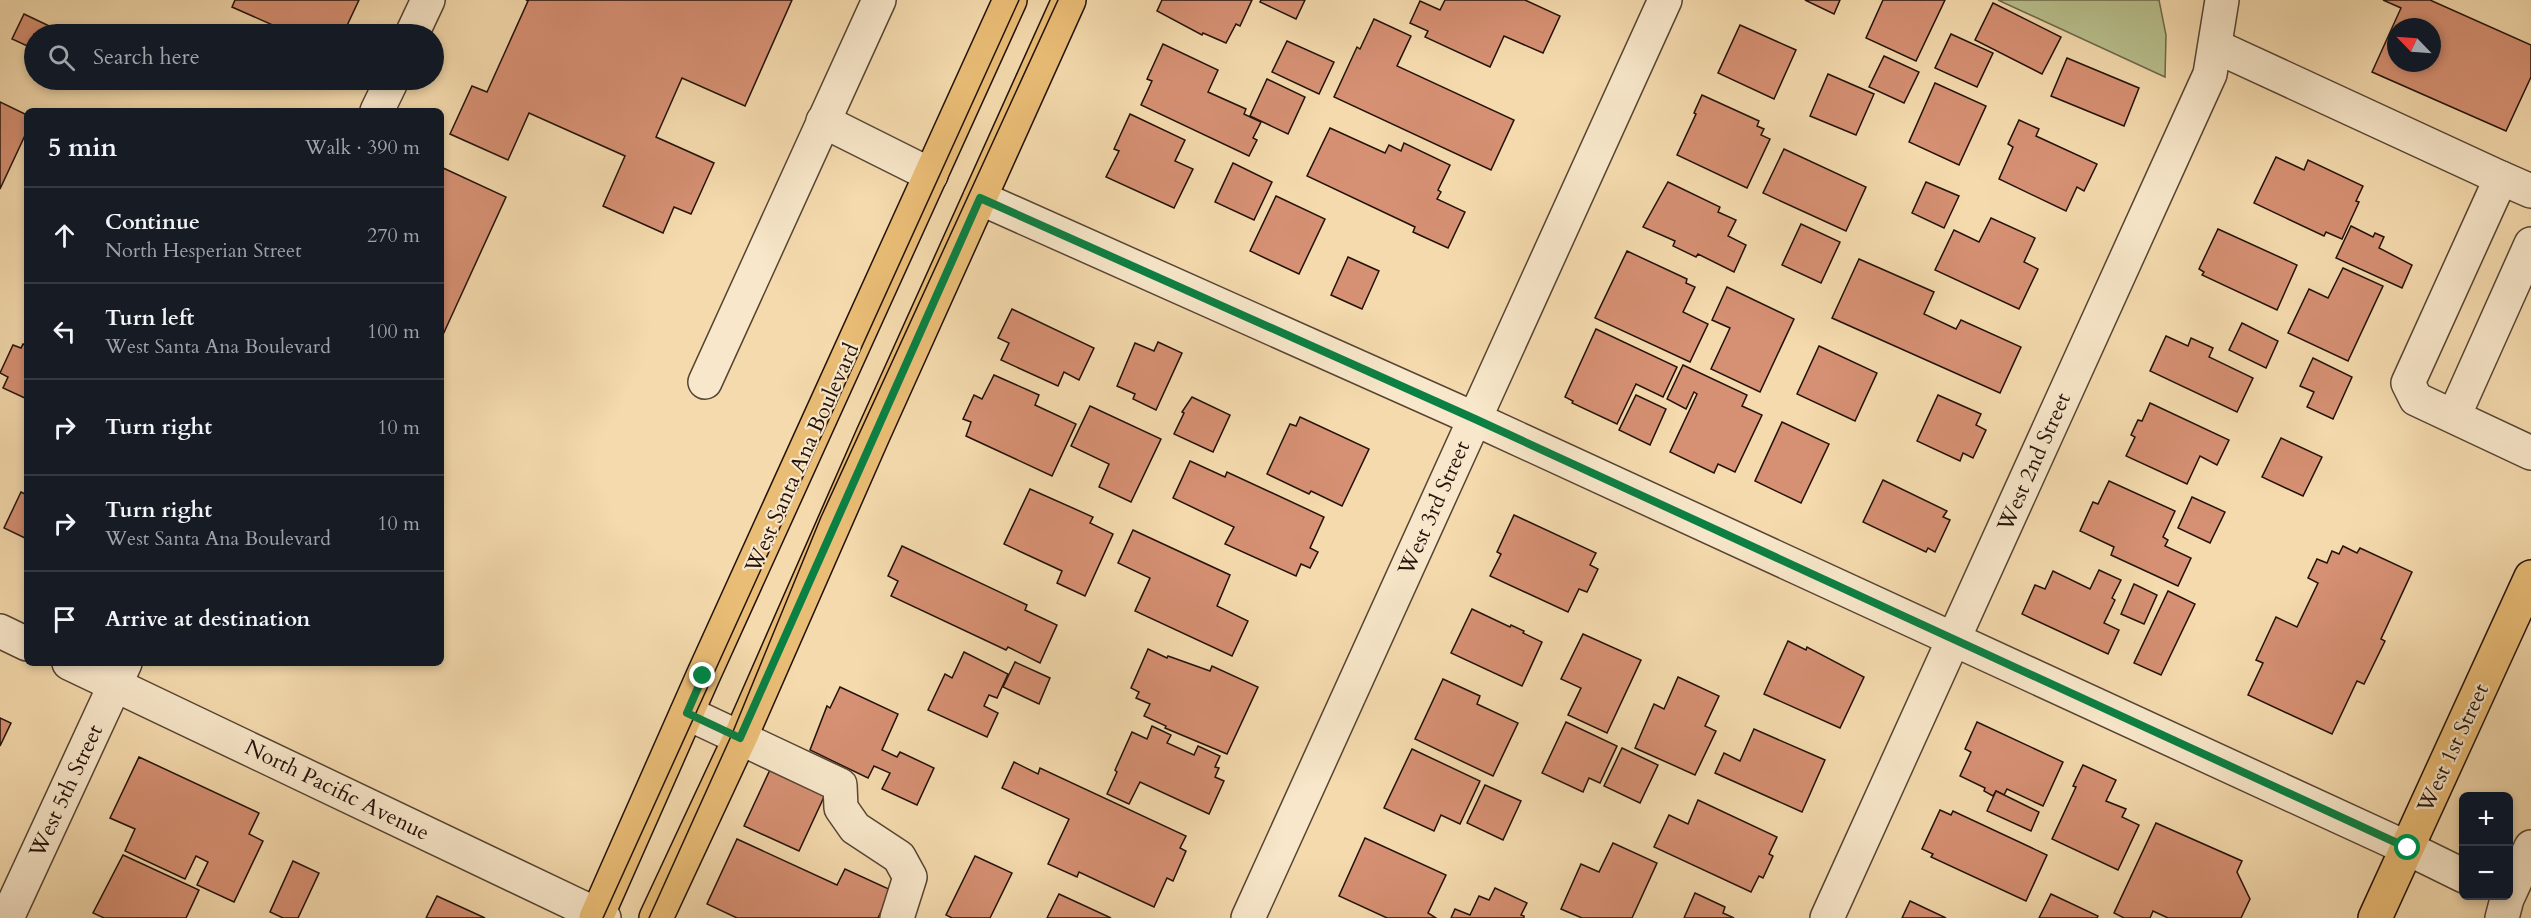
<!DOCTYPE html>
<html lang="en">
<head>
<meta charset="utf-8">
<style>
	:root { --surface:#171b24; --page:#20242c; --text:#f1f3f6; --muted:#9ea1a6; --line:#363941 }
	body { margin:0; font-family:Cardo,serif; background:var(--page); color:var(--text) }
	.controls { position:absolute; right:18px; bottom:18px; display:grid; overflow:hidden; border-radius:9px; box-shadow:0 3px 9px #0003 }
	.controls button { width:54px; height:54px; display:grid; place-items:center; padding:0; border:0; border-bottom:2px solid var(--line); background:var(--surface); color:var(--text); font:30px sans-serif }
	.compass { position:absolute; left:2387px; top:18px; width:54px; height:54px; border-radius:50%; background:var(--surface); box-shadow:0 3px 9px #0003; rotate:295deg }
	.stop { position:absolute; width:18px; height:18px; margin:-14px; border:4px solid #0b8043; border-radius:50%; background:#fff }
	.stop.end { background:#0b8043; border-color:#fff; box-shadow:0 2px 6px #0008 }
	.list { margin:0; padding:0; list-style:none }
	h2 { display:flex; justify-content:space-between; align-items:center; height:78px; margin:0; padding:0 24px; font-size:26px }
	h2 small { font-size:20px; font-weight:400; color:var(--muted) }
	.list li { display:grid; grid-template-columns:39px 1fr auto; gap:18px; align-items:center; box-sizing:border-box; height:96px; padding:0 24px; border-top:2px solid var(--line) }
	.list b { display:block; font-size:22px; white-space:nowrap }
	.list p { margin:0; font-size:20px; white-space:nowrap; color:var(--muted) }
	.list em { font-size:20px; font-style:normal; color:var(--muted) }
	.icon { flex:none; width:33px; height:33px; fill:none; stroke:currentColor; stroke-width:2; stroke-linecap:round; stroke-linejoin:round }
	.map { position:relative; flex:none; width:2531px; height:918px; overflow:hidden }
	.search { position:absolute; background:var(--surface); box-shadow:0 3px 9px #0003; left:24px; top:24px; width:420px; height:66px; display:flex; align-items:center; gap:15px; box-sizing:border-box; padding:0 21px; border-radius:33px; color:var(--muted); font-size:22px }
	.panel { position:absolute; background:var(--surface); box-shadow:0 3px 9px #0003; left:24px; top:108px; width:420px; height:558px; border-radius:9px }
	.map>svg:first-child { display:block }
	.green { fill:#b8c08d; stroke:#6d694c; stroke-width:1.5 }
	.building { fill:#d69073; stroke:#22120a; stroke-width:1.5; fill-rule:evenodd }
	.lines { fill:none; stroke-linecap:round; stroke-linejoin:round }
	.minor-casing { stroke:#564433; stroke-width:36 }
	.major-casing { stroke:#22120a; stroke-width:36 }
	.minor { stroke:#f8e7ca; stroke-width:33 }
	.major { stroke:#eabd76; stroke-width:33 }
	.tram { stroke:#22120a; stroke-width:1.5 }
	.route { stroke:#0b8043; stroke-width:8 }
	.labels { text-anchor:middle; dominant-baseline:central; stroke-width:4.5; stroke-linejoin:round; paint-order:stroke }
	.street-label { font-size:22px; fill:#22120a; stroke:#f8e7ca }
</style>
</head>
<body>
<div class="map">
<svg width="2531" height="918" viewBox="0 0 2531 918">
	<rect width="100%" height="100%" fill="#f4daad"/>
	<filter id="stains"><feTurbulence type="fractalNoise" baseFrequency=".00333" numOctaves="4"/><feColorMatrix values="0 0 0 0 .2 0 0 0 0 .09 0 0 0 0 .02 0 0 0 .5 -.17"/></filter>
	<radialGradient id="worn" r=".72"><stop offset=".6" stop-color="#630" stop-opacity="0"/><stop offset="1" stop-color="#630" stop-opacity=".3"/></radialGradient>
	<!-- green -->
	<path class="green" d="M1998,0H2159L2166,35L2165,77Z"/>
	<!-- building -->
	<g class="building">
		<path d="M235,0H359L343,34H293L232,7Z"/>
		<path d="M526,0H792L745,106L682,78L656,137L714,163L691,214L674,207L663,233L603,206L625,156L529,113L508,160L450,134L472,86L487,92L528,1Z"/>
		<path d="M1162,0H1252L1240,26L1236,24L1226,43L1203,33L1202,35L1157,11Z"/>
		<path d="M1261,0H1305L1296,19L1260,2Z"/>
		<path d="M1445,0H1525L1560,16L1543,53L1504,36L1490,67L1425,37L1428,31L1410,23L1420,1L1440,10Z"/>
		<path d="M1805,0H1840L1834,14Z"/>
		<path d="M1883,0H1945L1916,61L1866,38Z"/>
		<path d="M2383,0H2430L2531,45V77L2506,131L2372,72L2401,8ZM2396,27H2432V63H2396Z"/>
		<path d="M1993,3L2061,37L2042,74L1975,40Z"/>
		<path d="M24,14L66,34H34V49L12,39Z"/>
		<path d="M1374,19L1411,36L1397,66L1514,120L1491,170L1334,97L1357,47L1360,49Z"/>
		<path d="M1740,25L1796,50L1774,99L1718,73Z"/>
		<path d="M1951,34L1993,53L1977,87L1935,68Z"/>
		<path d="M1287,41L1334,62L1319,94L1272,72Z"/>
		<path d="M1163,44L1218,70L1208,92L1246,109L1244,114L1261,122L1253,138L1257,140L1249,156L1141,105L1152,81L1147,79Z"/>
		<path d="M1884,56L1919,72L1904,103L1869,87Z"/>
		<path d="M2067,58L2139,88L2124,126L2051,96Z"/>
		<path d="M1828,74L1874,94L1856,135L1810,116Z"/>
		<path d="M1267,79L1305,97L1288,134L1250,116Z"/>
		<path d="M1935,83L1986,106L1959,165L1909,142Z"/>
		<path d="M1702,95L1759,121L1757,126L1764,129L1761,135L1770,139L1747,188L1677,155L1696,114L1694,113Z"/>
		<path d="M0,102L27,115V131L0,189Z"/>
		<path d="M1130,114L1185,140L1175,161L1193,169L1174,208L1106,177L1119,151L1114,149Z"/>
		<path d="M2019,120L2039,129L2036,136L2097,164L2084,191L2077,187L2066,211L1999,179L2013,147L2008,144Z"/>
		<path d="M1330,128L1385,153L1389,145L1401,151L1404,143L1450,165L1438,190L1441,192L1437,199L1465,212L1448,248L1413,232L1415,227L1307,176Z"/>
		<path d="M1784,149L1866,187L1846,231L1763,193Z"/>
		<path d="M2276,157L2304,170L2308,160L2363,186L2356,201L2359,202L2342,239L2326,232L2324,236L2254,203Z"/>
		<path d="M1233,163L1272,182L1254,220L1215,202Z"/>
		<path d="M441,167L506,197L441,339Z"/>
		<path d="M1668,182L1720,207L1718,212L1736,220L1728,236L1746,245L1734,272L1698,254L1696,257L1673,246L1675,241L1643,227Z"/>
		<path d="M1926,182L1959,196L1944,228L1912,213Z"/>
		<path d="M1276,196L1325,219L1299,274L1250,251Z"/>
		<path d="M1991,218L2035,238L2024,262L2038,269L2019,309L1935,270L1954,230L1979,242Z"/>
		<path d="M1801,224L1840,242L1821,283L1782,265Z"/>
		<path d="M2351,226L2373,237L2375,233L2384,237L2379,248L2412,265L2402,288L2336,258Z"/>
		<path d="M2218,229L2297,265L2277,310L2202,275L2204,272L2199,269Z"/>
		<path d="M1627,251L1687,279L1686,283L1695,287L1683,312L1708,324L1690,362L1595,318Z"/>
		<path d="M1348,257L1379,271L1362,309L1331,295Z"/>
		<path d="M1859,259L1934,292L1924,314L1956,329L1961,320L2021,347L2000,393L1832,318Z"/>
		<path d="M2343,268L2383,286L2348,361L2288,333L2309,289L2328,298Z"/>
		<path d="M1727,287L1794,319L1760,392L1711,369L1730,328L1712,320Z"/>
		<path d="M1012,309L1094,348L1079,380L1064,372L1058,386L1001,360L1009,343L998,338Z"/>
		<path d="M2242,323L2278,341L2266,368L2229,350Z"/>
		<path d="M1596,329L1677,367L1663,397L1636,384L1617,424L1572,403L1573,401L1565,397Z"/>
		<path d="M2166,336L2188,346L2191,338L2213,348L2209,357L2253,378L2237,412L2150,371Z"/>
		<path d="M1158,342L1182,353L1156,410L1133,399L1135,394L1117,386L1135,343L1154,351Z"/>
		<path d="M23,344L27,346V399L3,388L8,377L0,373L13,345L21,348Z"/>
		<path d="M1819,346L1877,373L1855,421L1797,394Z"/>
		<path d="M2313,358L2352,377L2333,419L2307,407L2314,392L2300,386Z"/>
		<path d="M1683,365L1747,395L1742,406L1762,415L1735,472L1718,464L1714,473L1670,452L1697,394L1694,392L1686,409L1667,399Z"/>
		<path d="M994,375L1039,395L1035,405L1076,424L1052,476L966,436L971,422L963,419L974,395L982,399Z"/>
		<path d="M1636,395L1666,409L1650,445L1619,430Z"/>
		<path d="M1938,395L1981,414L1976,425L1986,430L1973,458L1963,453L1960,461L1917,441Z"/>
		<path d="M1192,397L1230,415L1213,452L1174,434L1184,413L1182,412Z"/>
		<path d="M2150,403L2229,440L2217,465L2200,456L2187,484L2126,456L2135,437L2131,435L2138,420L2142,421Z"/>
		<path d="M1090,406L1161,439L1131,502L1099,487L1109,464L1071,446Z"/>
		<path d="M1300,417L1369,449L1342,506L1311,491L1309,494L1267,474L1290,424L1296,426Z"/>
		<path d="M1782,422L1829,444L1801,503L1755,481Z"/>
		<path d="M2281,438L2322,457L2303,496L2262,477Z"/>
		<path d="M1190,461L1225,477L1227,472L1324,517L1310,548L1318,552L1310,568L1301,564L1296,576L1225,544L1234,527L1173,498Z"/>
		<path d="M1883,480L1947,511L1943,517L1950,520L1935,552L1928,548L1926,552L1863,522Z"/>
		<path d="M2109,481L2175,511L2163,537L2168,540L2165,546L2191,558L2178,586L2111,555L2114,547L2080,531L2093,502L2098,504Z"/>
		<path d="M1030,489L1093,517L1090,523L1113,534L1085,596L1057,583L1062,571L1004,544Z"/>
		<path d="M21,492L27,495V539L4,528Z"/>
		<path d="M2192,497L2225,512L2210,543L2178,528Z"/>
		<path d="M1514,515L1596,553L1590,565L1598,569L1587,592L1579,589L1568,612L1490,576L1501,554L1497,552Z"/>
		<path d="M1133,530L1230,575L1217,606L1248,621L1232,656L1135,611L1150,578L1118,563Z"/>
		<path d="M902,546L1027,605L1025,610L1057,625L1040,663L1008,647L1006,650L891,596L898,581L888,576Z"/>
		<path d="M2343,546L2357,553L2360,548L2412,572L2381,639L2385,641L2364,684L2357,681L2332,734L2248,695L2263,663L2256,660L2276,617L2297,627L2318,583L2308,578L2317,559L2327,563L2332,551L2339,554Z"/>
		<path d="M2099,570L2121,580L2112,598L2115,600L2104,623L2119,630L2108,654L2022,614L2035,585L2045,589L2053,571L2090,589Z"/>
		<path d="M2134,584L2157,595L2144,624L2121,614Z"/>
		<path d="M2168,591L2195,604L2161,675L2134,663Z"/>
		<path d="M1472,609L1510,627L1511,625L1524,631L1523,633L1542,642L1522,686L1451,653Z"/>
		<path d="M1583,634L1641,660L1607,733L1568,715L1581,688L1561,679Z"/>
		<path d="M1788,641L1806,650L1807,647L1864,677L1840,728L1764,694Z"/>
		<path d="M1148,649L1167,658L1168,656L1210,671L1212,666L1258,687L1227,754L1165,728L1166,726L1144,716L1150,704L1136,698L1139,692L1131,688Z"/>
		<path d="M964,652L1008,674L997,698L989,695L984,706L998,713L987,737L928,710L945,674L952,678Z"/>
		<path d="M1015,662L1050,678L1039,704L1003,687Z"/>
		<path d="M1678,677L1719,696L1705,726L1716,731L1695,775L1635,748L1654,704L1664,709Z"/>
		<path d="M1443,679L1480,696L1477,704L1518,723L1493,776L1415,739Z"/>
		<path d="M840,687L898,714L882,750L897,757L900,752L934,768L917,805L882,789L890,773L874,766L868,778L810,750L827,706L830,708Z"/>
		<path d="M0,718L11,723L0,746Z"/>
		<path d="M1566,722L1617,746L1600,783L1589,778L1583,792L1542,773Z"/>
		<path d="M1977,722L2063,762L2043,806L2007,789L2004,795L1996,791L1993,796L1984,791L1985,788L1960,776L1971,752L1965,749Z"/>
		<path d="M1152,726L1171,735L1167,743L1194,755L1198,746L1220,756L1215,767L1219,768L1215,777L1224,781L1209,814L1140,782L1129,804L1107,794L1117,772L1115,770L1132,732L1147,739Z"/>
		<path d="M1754,729L1825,760L1802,812L1715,773L1724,753L1740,761Z"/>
		<path d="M1622,748L1658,765L1640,803L1604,786Z"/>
		<path d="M1412,749L1480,781L1460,824L1441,815L1434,831L1384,808Z"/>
		<path d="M139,757L259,813L249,834L263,841L234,902L197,885L208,862L196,856L185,879L125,851L135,829L110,818Z"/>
		<path d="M774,761L829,786L799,851L744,826Z"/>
		<path d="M1014,762L1038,774L1040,768L1186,836L1180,848L1186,851L1173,881L1167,878L1154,907L1079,872L1077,877L1048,864L1069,819L1002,788Z"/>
		<path d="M2083,765L2116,780L2106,801L2126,809L2122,817L2139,825L2118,870L2052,839L2076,787L2073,786Z"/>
		<path d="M1485,785L1521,801L1503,840L1467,823Z"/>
		<path d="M1996,791L2039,812L2031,831L1987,811Z"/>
		<path d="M1698,800L1777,837L1769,854L1773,856L1763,878L1759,876L1751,892L1654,847L1669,815L1688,824Z"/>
		<path d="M1940,810L1951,815L1953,811L2047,855L2026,901L1931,857L1933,854L1922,849Z"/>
		<path d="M2156,823L2242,861L2237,872L2250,899L2241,918H2168L2153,911L2150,918H2124L2114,913Z"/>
		<path d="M1365,838L1446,875L1428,913L1436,918H1387L1339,896Z"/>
		<path d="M737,839L837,885L845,869L891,890L878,918H737L707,904Z"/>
		<path d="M1613,843L1657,863L1632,918H1582L1561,909L1581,864L1599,872Z"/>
		<path d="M123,855L199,890L186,918H104L93,913Z"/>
		<path d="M975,856L1012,873L990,918H952L946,915Z"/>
		<path d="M293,861L319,873L298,918H283L270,912Z"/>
		<path d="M1495,888L1527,903L1521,915L1524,916V918H1451L1455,909L1470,915L1479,896L1489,900Z"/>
		<path d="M1695,893L1725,907L1723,913L1734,918H1684Z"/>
		<path d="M1059,894L1111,918H1047Z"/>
		<path d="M2051,894L2098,916L2097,918H2039Z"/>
		<path d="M437,896L485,918H426Z"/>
		<path d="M1910,901L1946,918H1902Z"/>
	</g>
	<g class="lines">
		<!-- minor casing -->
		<g class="minor-casing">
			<g id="minor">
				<path d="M412,34L428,0"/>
				<path d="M2215,46L2501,178L2408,383L2416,399L2531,453"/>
				<path d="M377,111L392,80"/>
				<path d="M823,121L931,175"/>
				<path d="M2501,178L2531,191"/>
				<path d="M980,198L1475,419L2407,848L2464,876"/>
				<path d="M705,382L879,0"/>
				<path d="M2454,416L2531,244"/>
				<path d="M0,631L27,644"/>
				<path d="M69,663L604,918"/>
				<path d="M687,713L840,785L841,808L855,828L899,857L910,877L897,918"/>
				<path d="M7,918L125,663"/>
				<path d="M1248,918L1665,0"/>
				<path d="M1827,918L2210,74L2222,0"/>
				<path d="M2502,918L2507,899L2531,847"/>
			</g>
		</g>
		<!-- major casing -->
		<g class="major-casing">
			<g id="major">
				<path d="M596,918L703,676L1010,0"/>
				<path d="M656,918L740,738L873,435L1069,0"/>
				<path d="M2375,918L2531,577"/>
			</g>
		</g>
		<!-- minor -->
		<use href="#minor" class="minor"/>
		<!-- major -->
		<use href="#major" class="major"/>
		<!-- tram -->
		<g class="tram">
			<path d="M603,918L1019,0"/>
			<path d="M649,918L732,734L821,517L1058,0"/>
		</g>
	</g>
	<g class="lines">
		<!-- route -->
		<path class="route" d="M703,676L687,713L740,738L980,198L1475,419L2408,848"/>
	</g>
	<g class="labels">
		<!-- street labels -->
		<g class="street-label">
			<text transform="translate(802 458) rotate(-66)">West Santa Ana Boulevard</text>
			<text transform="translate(2034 462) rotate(-66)">West 2nd Street</text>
			<text transform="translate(1434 508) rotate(-66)">West 3rd Street</text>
			<text transform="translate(2453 748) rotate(-65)">West 1st Street</text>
			<text transform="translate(337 790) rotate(26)">North Pacific Avenue</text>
			<text transform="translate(66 791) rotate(-65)">West 5th Street</text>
		</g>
	</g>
	<rect width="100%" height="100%" filter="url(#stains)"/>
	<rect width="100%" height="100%" fill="url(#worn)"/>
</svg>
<div class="controls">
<button>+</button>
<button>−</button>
</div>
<svg class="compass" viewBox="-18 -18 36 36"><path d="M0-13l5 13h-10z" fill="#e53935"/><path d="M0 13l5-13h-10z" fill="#9ea1a6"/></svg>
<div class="stop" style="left:2408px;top:848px"></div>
<div class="stop end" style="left:703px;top:676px"></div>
<div class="search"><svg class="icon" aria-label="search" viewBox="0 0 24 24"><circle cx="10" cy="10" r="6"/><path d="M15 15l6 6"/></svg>Search here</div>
<section class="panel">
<h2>5 min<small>Walk · 390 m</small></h2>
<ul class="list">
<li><svg class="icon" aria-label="ahead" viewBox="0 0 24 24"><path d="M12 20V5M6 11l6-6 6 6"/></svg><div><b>Continue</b><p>North Hesperian Street</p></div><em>270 m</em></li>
<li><svg class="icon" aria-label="left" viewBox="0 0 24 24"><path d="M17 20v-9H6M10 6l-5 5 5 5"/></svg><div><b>Turn left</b><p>West Santa Ana Boulevard</p></div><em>100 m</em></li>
<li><svg class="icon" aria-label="right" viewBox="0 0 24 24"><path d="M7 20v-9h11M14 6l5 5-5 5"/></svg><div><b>Turn right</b></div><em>10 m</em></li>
<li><svg class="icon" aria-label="right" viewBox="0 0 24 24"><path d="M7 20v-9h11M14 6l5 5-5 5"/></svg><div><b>Turn right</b><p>West Santa Ana Boulevard</p></div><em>10 m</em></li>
<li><svg class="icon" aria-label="arrive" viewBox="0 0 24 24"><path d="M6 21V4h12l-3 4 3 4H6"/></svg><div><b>Arrive at destination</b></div></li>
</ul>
</section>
</div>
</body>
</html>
